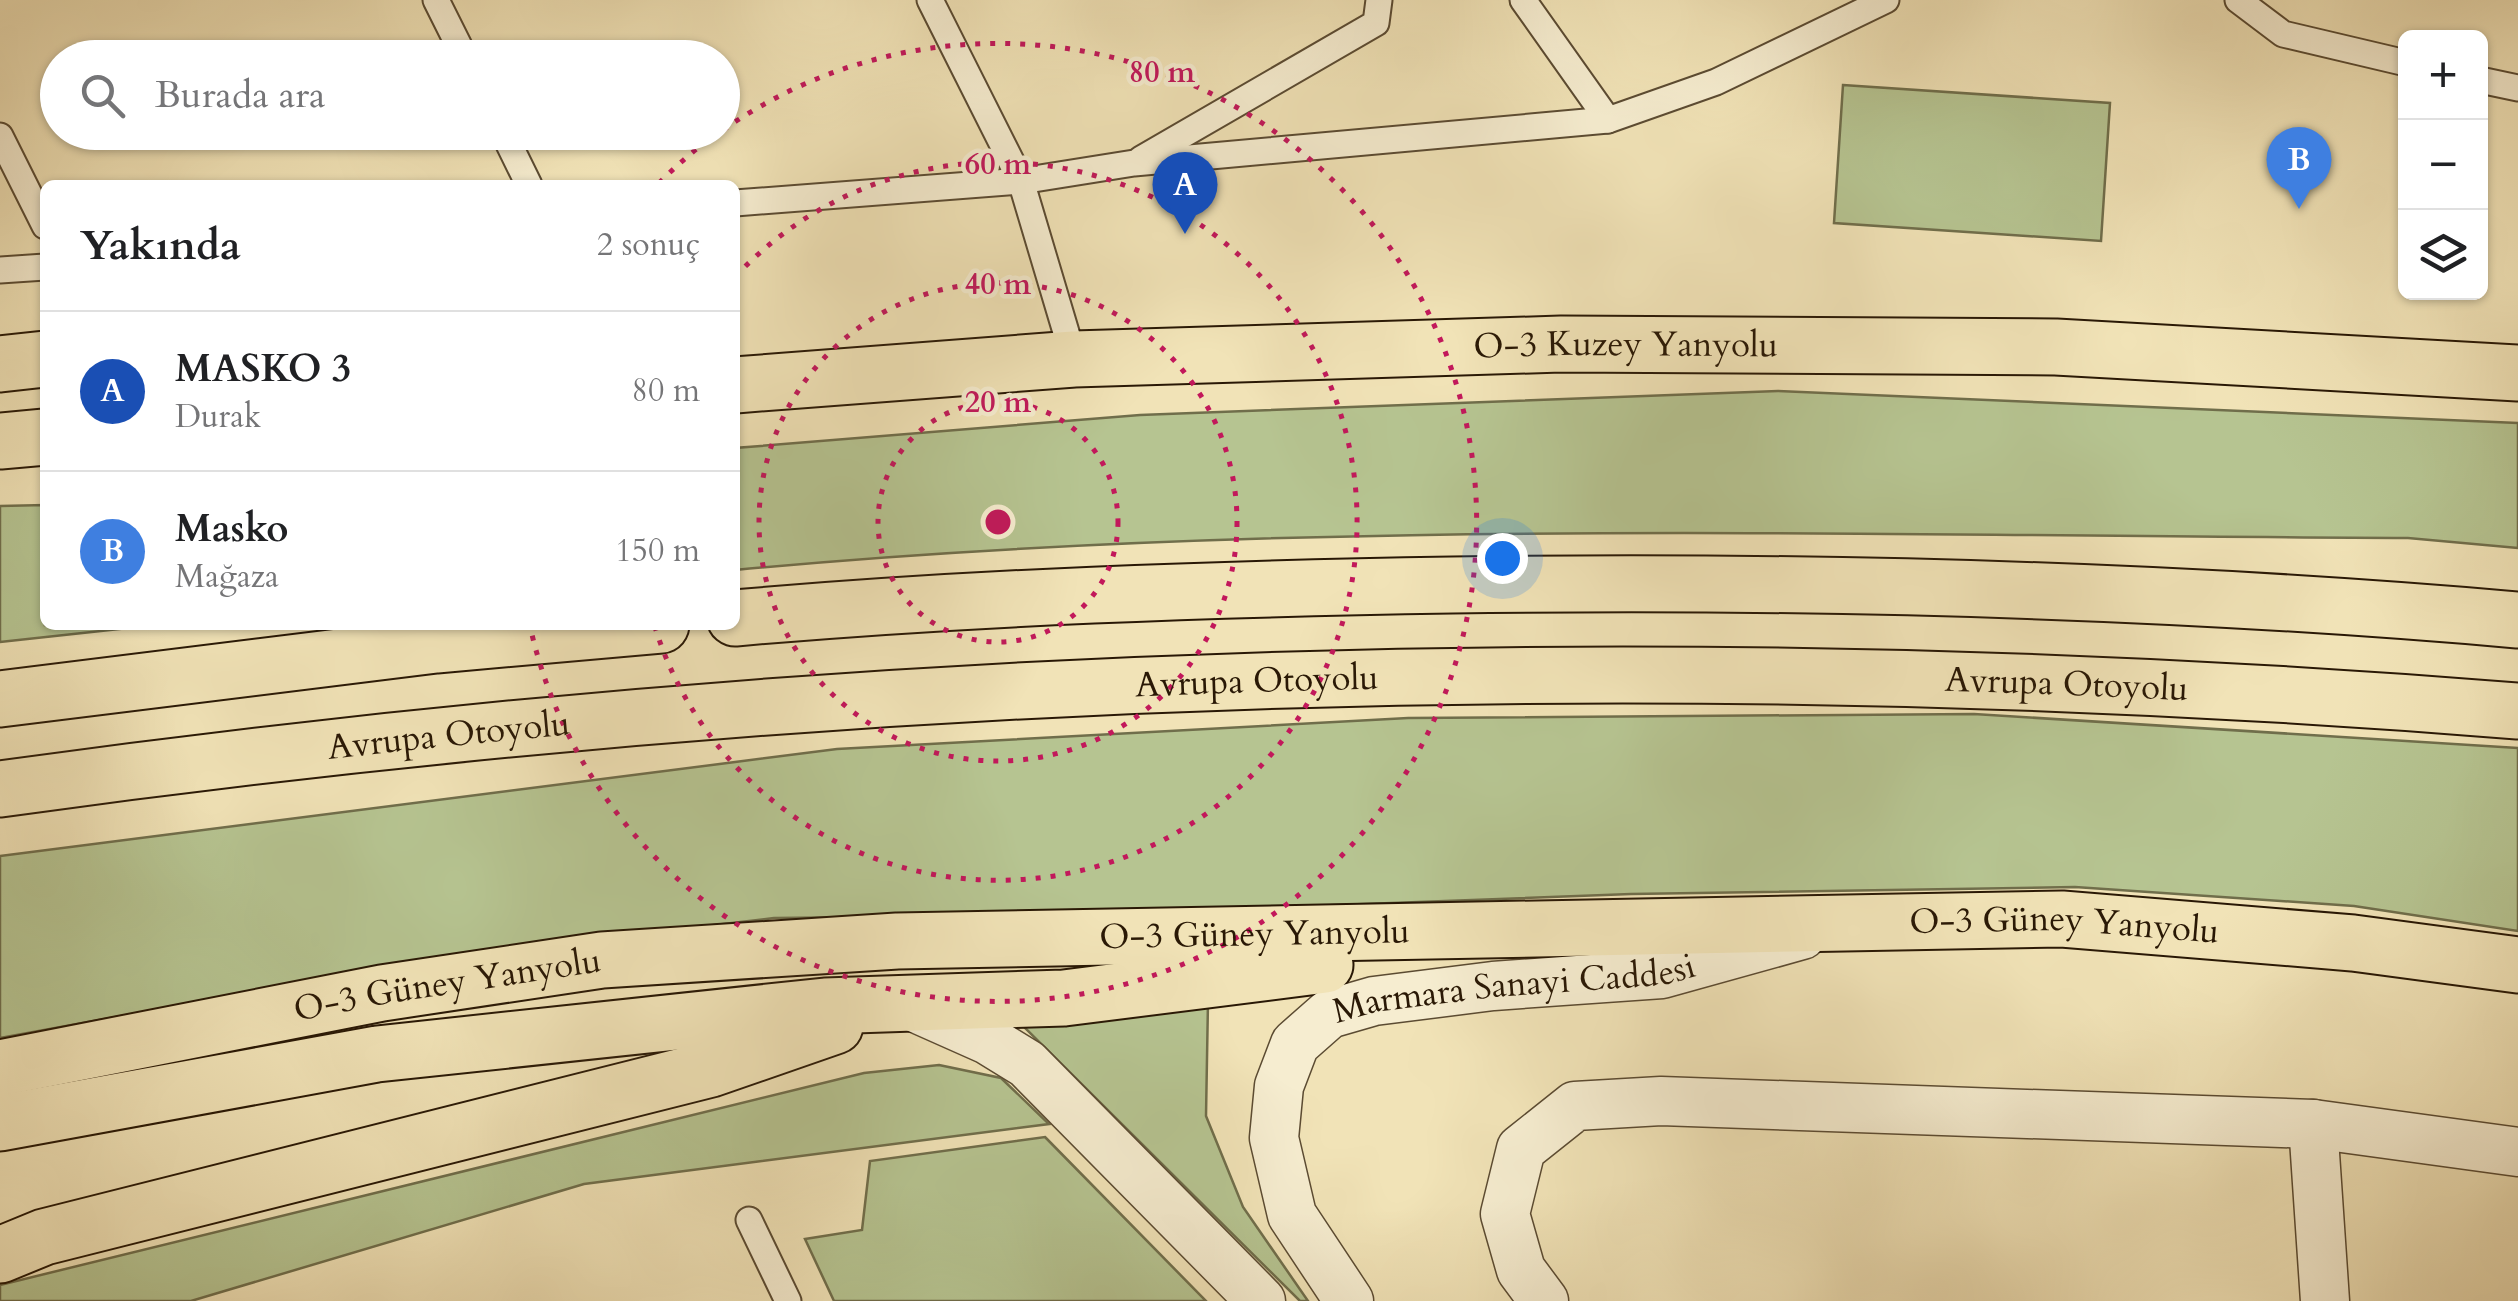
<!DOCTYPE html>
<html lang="tr">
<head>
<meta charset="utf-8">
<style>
	:root { --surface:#fff; --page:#f6f6f6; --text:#202124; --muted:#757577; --line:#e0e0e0; --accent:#7c3aed }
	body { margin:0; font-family:Cardo,serif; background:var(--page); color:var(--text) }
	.controls { position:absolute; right:30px; top:30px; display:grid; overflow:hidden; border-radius:15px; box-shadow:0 2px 8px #0004 }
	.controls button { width:90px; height:90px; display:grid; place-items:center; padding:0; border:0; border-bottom:2px solid var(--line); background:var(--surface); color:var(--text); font:50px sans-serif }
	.you { position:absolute; left:1502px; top:558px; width:35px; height:35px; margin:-25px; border:8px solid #fff; border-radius:50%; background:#1a73e8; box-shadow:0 0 0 15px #1a73e833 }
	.badge { display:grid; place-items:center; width:65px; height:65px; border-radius:50%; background:var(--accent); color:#fff; font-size:32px; font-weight:700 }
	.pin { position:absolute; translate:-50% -82px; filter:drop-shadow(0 2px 5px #0008) }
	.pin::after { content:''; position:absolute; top:52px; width:35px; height:30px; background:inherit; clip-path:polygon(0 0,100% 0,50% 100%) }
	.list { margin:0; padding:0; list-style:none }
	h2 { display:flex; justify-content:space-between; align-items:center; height:130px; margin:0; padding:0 40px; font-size:42px }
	h2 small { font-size:32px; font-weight:400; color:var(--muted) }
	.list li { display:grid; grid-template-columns:65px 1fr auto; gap:30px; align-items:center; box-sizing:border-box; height:160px; padding:0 40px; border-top:2px solid var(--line) }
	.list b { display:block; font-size:38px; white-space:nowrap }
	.list p { margin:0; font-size:32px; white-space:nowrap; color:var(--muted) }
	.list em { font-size:32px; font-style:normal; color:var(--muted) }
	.icon { flex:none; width:55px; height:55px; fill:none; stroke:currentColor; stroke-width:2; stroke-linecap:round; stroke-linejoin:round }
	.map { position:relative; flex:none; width:2518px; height:1301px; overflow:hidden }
	.search { position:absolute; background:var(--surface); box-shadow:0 2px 8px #0004; left:40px; top:40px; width:700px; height:110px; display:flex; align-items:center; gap:25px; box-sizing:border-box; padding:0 35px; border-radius:55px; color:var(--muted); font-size:38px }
	.panel { position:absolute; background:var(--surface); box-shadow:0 2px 8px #0004; left:40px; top:180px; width:700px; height:450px; border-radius:15px }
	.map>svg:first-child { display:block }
	.green { fill:#b6c491; stroke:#706e4b; stroke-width:2.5 }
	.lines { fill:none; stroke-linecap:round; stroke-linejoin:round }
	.service-casing { stroke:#5b4b32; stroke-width:29 }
	.minor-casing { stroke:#5b4b32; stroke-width:51 }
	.primary-casing { stroke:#291805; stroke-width:59 }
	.motorway-casing { stroke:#291805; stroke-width:59 }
	.service { stroke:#f6edd0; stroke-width:25 }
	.minor { stroke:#f6edd0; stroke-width:48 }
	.primary { stroke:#f1e3b7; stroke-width:55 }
	.motorway { stroke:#f1e3b7; stroke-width:55 }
	.ring { fill:none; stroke:#c2185b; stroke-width:5; stroke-dasharray:5 10 }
	.labels { text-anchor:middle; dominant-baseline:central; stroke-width:9; stroke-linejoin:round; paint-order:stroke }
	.street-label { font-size:35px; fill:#291805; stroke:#f6edd0 }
	.centre { fill:#c2185b; stroke:#f6edd0; stroke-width:5 }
	.ring-label { font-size:30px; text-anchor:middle; font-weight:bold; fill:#c2185b; stroke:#f6edd0; stroke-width:9; stroke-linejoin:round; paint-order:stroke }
</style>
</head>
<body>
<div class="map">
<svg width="2518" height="1301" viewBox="0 0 2518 1301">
	<rect width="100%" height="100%" fill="#f1e3b7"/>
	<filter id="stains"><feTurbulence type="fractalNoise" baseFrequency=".002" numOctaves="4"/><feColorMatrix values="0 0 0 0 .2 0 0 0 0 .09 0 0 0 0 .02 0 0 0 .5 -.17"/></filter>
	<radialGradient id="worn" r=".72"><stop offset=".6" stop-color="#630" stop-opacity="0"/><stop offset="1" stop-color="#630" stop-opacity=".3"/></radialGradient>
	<!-- green -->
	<g class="green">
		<path d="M1843,85L2110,103L2101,241L1834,223Z"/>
		<path d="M1778,391L2518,423V548L2408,538C1852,536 1290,517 735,570V448L1140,415Z"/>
		<path d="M45,505V625H156L0,642V506Z"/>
		<path d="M1974,714L2518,748V931L2354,906L2075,887L1631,894L1067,915L774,918L456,955L0,1038V856L837,749L1408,718Z"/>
		<path d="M1208,1001L1206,1116L1243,1207L1308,1301H1300L1022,1025Z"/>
		<path d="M939,1065L1001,1078L1049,1124L584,1184L191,1301H0V1285L864,1073Z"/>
		<path d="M1045,1137L1206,1301H834L805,1239L862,1230L870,1161Z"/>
	</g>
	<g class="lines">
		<!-- service casing -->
		<g class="service-casing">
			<g id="service">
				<path d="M436,0L465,58"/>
				<path d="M930,0L1021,181L1074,359"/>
				<path d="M1523,0L1608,120"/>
				<path d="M2238,0L2283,34L2406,63"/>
				<path d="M2480,80L2518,88"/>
				<path d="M503,132L529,185"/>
				<path d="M0,136L45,226"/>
				<path d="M1141,159L1376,23L1379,0"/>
				<path d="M735,203L1021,181L1134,163L1608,120L1716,82L1886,0"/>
				<path d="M0,270L45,267"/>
				<path d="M749,1220L788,1301"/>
			</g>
		</g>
		<!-- minor casing -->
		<g class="minor-casing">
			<g id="minor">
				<path d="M907,1004L988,1040L1027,1064L1261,1301"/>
				<path d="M2313,1124L2325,1301"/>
				<path id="s1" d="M1349,1301L1292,1215L1274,1138L1279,1086L1295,1044L1329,1014L1374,1001L1493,986L1662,974L1802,935"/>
				<path d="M1544,1301L1521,1270L1505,1214L1521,1149L1575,1106L1661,1101L2313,1124L2518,1152"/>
			</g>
		</g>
		<!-- primary casing -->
		<g class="primary-casing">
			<g id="primary">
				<path d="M0,364L45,359"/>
				<path id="s2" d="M735,385L1074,359L1561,344L2056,347L2518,373"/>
				<path d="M0,441L45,437"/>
				<path id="s3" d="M0,1068L382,993L602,960L897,941L2062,919L2353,943L2518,965"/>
				<path d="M0,1123L377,1054L825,1006L1064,998L1325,965"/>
				<path d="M0,1255L44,1237L711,1069L835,1026"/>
			</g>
		</g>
		<!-- motorway casing -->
		<g class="motorway-casing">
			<g id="motorway">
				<path d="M735,618C973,597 1213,589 1452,585C1807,580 2164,589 2518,620"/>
				<path d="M0,699L436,645L661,625"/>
				<path id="s4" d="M0,789C835,673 1678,643 2518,711"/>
			</g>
		</g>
		<!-- service -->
		<use href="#service" class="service"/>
		<!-- minor -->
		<use href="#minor" class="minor"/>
		<!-- primary -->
		<use href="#primary" class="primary"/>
		<!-- motorway -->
		<use href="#motorway" class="motorway"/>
	</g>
	<!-- distance rings -->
	<g class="ring">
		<circle cx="998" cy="522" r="120"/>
		<circle cx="998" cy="522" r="239"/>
		<path d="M735 277A359 359 0 1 1 655 627"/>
		<path d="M659 183A479 479 0 0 1 716 134M723 130A479 479 0 1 1 530 626"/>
	</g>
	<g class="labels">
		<!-- street labels -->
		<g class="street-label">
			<text stroke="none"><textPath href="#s2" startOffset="892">O-3 Kuzey Yanyolu</textPath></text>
			<text stroke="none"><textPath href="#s4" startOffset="1262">Avrupa Otoyolu</textPath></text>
			<text stroke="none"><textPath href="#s4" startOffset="2072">Avrupa Otoyolu</textPath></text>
			<text stroke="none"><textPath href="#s4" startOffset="452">Avrupa Otoyolu</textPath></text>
			<text stroke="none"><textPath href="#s3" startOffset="2075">O-3 Güney Yanyolu</textPath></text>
			<text stroke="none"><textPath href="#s3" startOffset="1265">O-3 Güney Yanyolu</textPath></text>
			<text stroke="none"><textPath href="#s3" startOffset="455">O-3 Güney Yanyolu</textPath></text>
			<text stroke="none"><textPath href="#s1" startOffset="512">Marmara Sanayi Caddesi</textPath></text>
		</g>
	</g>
	<circle cx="998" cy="522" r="15" class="centre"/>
	<g class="ring-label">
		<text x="1162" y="82">80 m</text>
		<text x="998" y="174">60 m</text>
		<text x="998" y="294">40 m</text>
		<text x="998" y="412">20 m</text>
	</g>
	<rect width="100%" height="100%" filter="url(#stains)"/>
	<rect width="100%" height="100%" fill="url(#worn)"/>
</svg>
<div class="controls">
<button>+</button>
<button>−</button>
<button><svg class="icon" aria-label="layers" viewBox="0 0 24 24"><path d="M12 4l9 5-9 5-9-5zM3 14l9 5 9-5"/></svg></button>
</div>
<div class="you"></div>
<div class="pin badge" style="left:1185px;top:234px;background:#1a4fb4">A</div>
<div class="pin badge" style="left:2299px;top:209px;background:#3f7fe0">B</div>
<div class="search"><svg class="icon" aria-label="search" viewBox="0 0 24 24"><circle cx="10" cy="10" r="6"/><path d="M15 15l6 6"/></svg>Burada ara</div>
<section class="panel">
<h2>Yakında<small>2 sonuç</small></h2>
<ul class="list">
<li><span class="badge" style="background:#1a4fb4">A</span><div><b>MASKO 3</b><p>Durak</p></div><em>80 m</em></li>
<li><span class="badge" style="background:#3f7fe0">B</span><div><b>Masko</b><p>Mağaza</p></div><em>150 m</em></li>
</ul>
</section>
</div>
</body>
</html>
